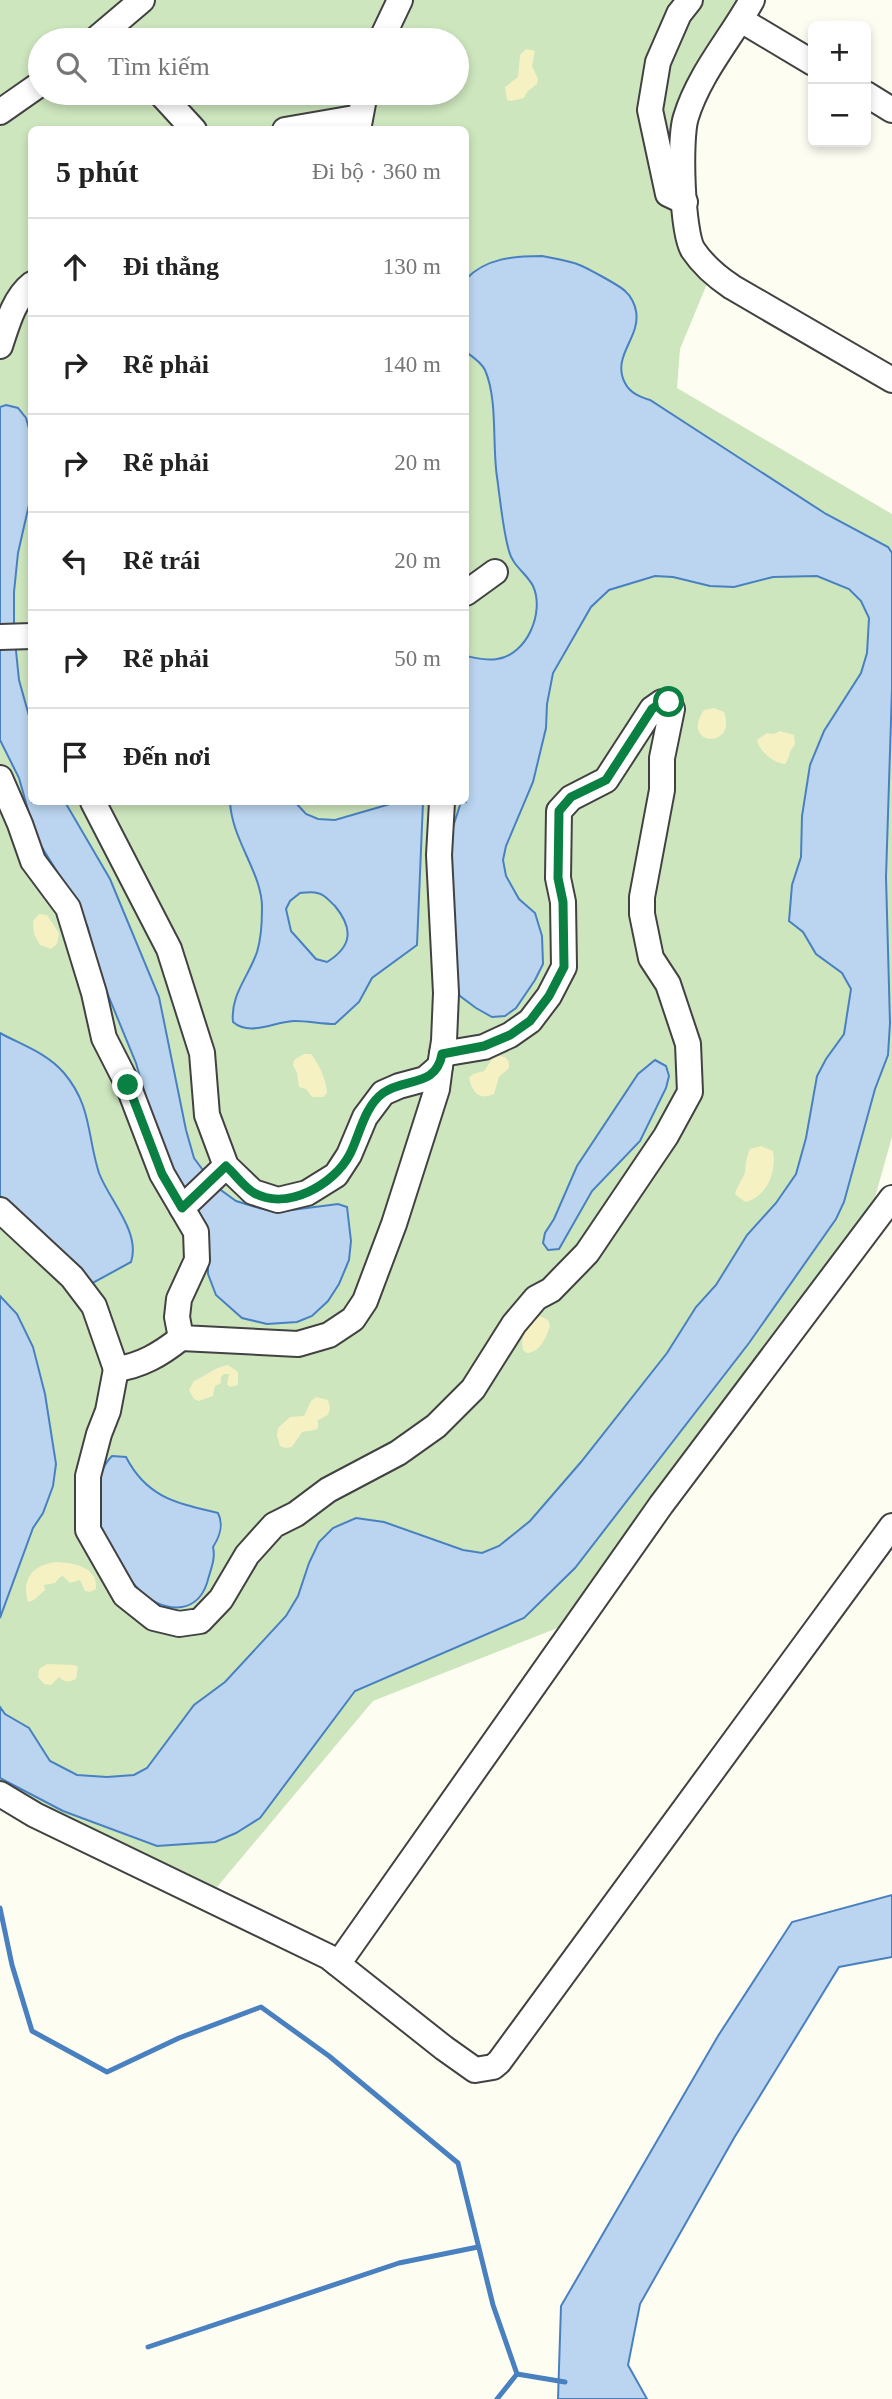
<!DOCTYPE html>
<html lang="vi">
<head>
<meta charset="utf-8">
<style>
	:root { --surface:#fff; --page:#f2f2f2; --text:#222; --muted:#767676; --line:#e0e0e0 }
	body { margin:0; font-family:Georgia,serif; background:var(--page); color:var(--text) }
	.controls { position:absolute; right:21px; top:21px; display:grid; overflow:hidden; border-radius:10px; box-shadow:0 4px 10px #0003 }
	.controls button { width:63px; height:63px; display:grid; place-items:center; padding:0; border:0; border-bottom:2px solid var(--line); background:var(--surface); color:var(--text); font:35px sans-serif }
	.stop { position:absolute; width:21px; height:21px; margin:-16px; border:5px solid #0b8043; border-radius:50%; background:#fff }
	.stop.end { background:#0b8043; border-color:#fff; box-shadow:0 2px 7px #0008 }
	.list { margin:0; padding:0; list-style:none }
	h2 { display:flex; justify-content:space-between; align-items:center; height:91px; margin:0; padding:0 28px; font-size:30px }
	h2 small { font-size:23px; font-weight:400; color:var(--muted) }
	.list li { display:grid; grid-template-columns:46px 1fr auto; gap:21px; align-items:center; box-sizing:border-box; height:98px; padding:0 28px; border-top:2px solid var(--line) }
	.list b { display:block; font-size:26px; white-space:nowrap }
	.list em { font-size:23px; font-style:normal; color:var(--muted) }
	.icon { flex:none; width:38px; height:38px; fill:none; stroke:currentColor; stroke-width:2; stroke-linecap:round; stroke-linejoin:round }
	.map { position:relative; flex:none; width:892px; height:2399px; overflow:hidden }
	.search { position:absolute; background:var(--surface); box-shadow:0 4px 10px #0003; left:28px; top:28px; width:441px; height:77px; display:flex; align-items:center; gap:18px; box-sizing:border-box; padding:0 24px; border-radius:38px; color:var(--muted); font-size:26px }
	.panel { position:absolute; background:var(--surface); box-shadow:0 4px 10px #0003; left:28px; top:126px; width:441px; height:679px; border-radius:10px }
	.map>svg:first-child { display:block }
	.green { fill:#cde6be; fill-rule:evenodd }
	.sand { fill:#f5f1c3 }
	.water { fill:#bbd5f0; stroke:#4980c0; stroke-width:2; fill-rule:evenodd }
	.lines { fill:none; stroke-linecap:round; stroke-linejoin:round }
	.stream { stroke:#4980c0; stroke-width:5 }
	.minor-casing { stroke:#424242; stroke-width:28 }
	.minor { stroke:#fff; stroke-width:24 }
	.route { stroke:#0b8043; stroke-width:9 }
</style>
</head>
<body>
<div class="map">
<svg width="892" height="2399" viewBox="0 0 892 2399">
	<rect width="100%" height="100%" fill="#fefdf2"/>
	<!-- green -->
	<path class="green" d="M0,0H745L678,123L709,279L680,349L677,388L892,514V1137L870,1215L570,1623L373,1701L212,1893L0,1787ZM40,40H457V93H40ZM32,130H466V802H32Z"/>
	<!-- sand -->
	<g class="sand">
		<path d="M526,49L535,51L532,66L538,79L537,84L527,92L524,98L511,101L507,100L505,87L518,77L520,55Z"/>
		<path d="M714,708L724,712C738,750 679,746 704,710Z"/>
		<path d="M780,731L794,735L795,745C788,751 790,758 785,764C773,763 759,751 757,740L767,733L774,734Z"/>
		<path d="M39,914L47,915L59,933L57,944L51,949L40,945L34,934L33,921Z"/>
		<path d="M304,1054H311C320,1066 326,1079 327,1093L323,1097H312L306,1089L299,1087L297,1073L293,1065L294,1060Z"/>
		<path d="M499,1056L505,1057L509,1062V1068L499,1077L494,1094C479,1101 472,1092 469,1078L473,1074L484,1071L493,1058Z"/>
		<path d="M761,1146L773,1151C777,1171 767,1197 745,1202L735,1194C737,1186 743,1179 745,1172C746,1163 746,1158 750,1149Z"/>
		<path d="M540,1316L548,1320L550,1326C546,1337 541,1352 527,1353L523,1350C520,1338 526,1327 533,1318Z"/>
		<path d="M228,1365L238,1372V1385L230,1387L227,1384L229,1374H224L221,1377V1383L215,1386L213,1396L199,1401L194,1399L189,1390L194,1381C205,1376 215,1367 228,1365Z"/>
		<path d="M316,1397L328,1400L330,1408L328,1415L318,1420V1428L315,1430L302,1432L292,1447L286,1448L280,1446L277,1436L278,1428L290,1417L304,1416L311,1401Z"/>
		<path d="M57,1562C75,1563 98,1567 96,1589L90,1592L85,1591L80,1580L70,1583L63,1576L60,1577L55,1583L44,1585L45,1590L34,1600L28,1602C21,1578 34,1564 57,1562Z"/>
		<path d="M47,1664L74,1665L78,1667L76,1679C69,1682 65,1683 59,1677L51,1685L44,1684L38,1677L39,1669Z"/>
	</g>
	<!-- water -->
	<g class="water">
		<path d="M542,256C553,258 564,260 574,263C582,265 621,286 626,292C631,296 635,305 636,311C641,338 611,356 625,383C630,393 640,397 650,400L826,514L888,547L892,553V689L886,877L890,1023L888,1055L875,1089L844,1202L836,1219L749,1343L575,1568L524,1618L355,1691L260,1818L236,1833L215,1842L157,1846L63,1811L0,1778V1707L5,1714L29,1728L50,1761L77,1775L107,1777L134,1775L147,1768L194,1705L225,1682L286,1616L298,1596L309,1563L319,1542L333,1528L356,1518L384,1522L463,1550L482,1553L499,1546L530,1521L581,1462L667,1353L696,1307L716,1285L747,1235L776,1203L796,1174L806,1138L817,1076L826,1059L844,1034L851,989L842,973L816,954L803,932L789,921L792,885L801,857L802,816L810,765L824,731L861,673L867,653L869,618L861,601L849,589L817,576L773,577L734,587L710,586L673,577L655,576L609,590L591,607L553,673L547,704L546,728L533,782L506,846L503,860L506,876L519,899L535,913L542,936L543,964L535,980L516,1008L505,1016L492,1017L476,1008L460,996L451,980L447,886L453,827L461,802H466V656C476,658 487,661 497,659C527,655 545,612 533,586C527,574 512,565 509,551C503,531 500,498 497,477C492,444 498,400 485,370C481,362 473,357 466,352V279C486,258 514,256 542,256Z"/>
		<path d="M6,405L18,408L26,418L31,436V496L18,553L14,592V631L19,680L31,723L32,802H65L110,879L159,997L186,1130L194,1158L214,1185L236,1201L259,1208L276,1212L338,1204L347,1207L351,1241L349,1260L339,1284L328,1301L312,1316L297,1322L267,1324L242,1318L216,1295L208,1274V1248L166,1168L136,1063L108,995L92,947L88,928L78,905L36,838L19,778L0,740V407Z"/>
		<path d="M230,802H295L306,814L318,819L335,820L390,804L423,802L417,945L372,978L359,1002L335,1024C322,1024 308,1021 295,1021C275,1021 250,1037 233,1022C230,995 249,976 257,952C261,939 262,923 262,909C263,874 232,841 230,802ZM300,893C305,893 312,891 317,893C325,894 329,901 335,906C353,928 353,946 327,962L316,959L291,931L286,909L290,901Z"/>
		<path d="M0,1033C22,1045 47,1053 64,1073C92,1106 87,1136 99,1173C109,1200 141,1232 131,1262L89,1285L11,1204L0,1196Z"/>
		<path d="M655,1060L666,1066L669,1076L666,1088L640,1141L592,1191L559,1249L548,1250L543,1243L545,1233L554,1219L577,1166L638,1074Z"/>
		<path d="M0,1296L17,1314L33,1347L45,1394L56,1464L53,1486L43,1513L33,1528L0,1618Z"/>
		<path d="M112,1456L126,1457C147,1498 177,1503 218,1513C224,1525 220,1536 213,1547C216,1559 210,1571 207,1583C196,1617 160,1612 139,1590C126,1576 113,1558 105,1541C99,1528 98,1509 98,1494C99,1478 101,1467 112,1456Z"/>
		<path d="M892,1895V1957L839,1967L734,2138L640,2304L628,2365L647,2399H558L561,2306L718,2036L792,1922Z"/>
	</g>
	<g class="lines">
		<!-- stream -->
		<g class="stream">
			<path d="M0,1908L12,1965L32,2031L107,2072L179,2038L261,2007L329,2056L458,2163L493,2305L517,2374L565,2382"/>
			<path d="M148,2347L399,2263L478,2247"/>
			<path d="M497,2399L517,2374"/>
		</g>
		<!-- minor casing -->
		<g class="minor-casing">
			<g id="minor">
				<path d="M752,0C731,38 699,74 686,117C679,138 682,233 693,250C703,265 717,277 732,287L892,380"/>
				<path d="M741,20L813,63"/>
				<path d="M95,40L142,0"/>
				<path d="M381,40L400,0"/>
				<path d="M160,93L194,130"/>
				<path d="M866,94L892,110"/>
				<path d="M0,112L40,84"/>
				<path d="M285,130L360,117"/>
				<path d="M358,130L365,93"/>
				<path d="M685,202L668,194L650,110L658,62L679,14L690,0"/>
				<path d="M0,346C7,325 14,298 32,284"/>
				<path d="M466,593L495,572"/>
				<path d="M0,637L32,636"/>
				<path d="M0,778L20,824L33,861L68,908L94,993L104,1038L128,1085L162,1174L196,1232L197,1260L179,1299L177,1317L181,1338L298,1344L329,1335L353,1319L365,1301L394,1224L437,1089L440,1066"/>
				<path d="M93,802L169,949L202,1053L207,1115L226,1166L253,1192L278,1200L307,1193L336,1175L349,1155L365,1117L383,1093L399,1086L425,1079L440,1066L444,1041L446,993L439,855L442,802"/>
				<path d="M182,1208L226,1166"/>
				<path d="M0,1210L72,1277L94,1306L116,1369C141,1366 161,1354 181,1338"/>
				<path d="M116,1369L108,1411L99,1434L88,1476V1530L125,1595L154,1618L179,1624L200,1621L221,1599L247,1555L274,1525L296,1514L328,1490L398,1453L436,1426L473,1389L514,1324L536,1298L551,1290L587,1253L666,1136L690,1092L688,1044L668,984L651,958L642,914V897L662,790V758L672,709L669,702H662L652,709L606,780L571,798L559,811L558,878L563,902L564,967L549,996L530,1021L510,1035L484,1047L442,1054"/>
				<path d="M0,1794L35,1815L329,1957L444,2048L475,2070L493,2067L499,2062L892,1526"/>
				<path d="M338,1964L661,1505L892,1198"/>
			</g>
		</g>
		<!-- minor -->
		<use href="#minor" class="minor"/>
	</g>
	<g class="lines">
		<!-- route -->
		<path class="route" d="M128,1085L162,1174L182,1208L226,1166C235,1174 244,1187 254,1193C287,1211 334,1185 350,1154C360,1134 364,1107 383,1093C405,1077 436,1088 442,1054L484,1046L510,1035L530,1021L549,996L564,967L563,902L558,878L559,811L571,797L606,780L652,709L662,702H669"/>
	</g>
</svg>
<div class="controls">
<button>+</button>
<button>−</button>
</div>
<div class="stop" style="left:669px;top:702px"></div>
<div class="stop end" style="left:128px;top:1085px"></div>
<div class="search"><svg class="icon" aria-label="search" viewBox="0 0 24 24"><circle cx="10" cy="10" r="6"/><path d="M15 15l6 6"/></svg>Tìm kiếm</div>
<section class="panel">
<h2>5 phút<small>Đi bộ · 360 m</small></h2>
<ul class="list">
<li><svg class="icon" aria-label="ahead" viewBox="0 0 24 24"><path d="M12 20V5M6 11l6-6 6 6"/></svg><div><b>Đi thẳng</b></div><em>130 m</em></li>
<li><svg class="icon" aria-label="right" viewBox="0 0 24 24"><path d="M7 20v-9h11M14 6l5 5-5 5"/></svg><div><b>Rẽ phải</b></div><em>140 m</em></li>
<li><svg class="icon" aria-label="right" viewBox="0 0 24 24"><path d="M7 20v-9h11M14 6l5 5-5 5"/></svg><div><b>Rẽ phải</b></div><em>20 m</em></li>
<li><svg class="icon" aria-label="left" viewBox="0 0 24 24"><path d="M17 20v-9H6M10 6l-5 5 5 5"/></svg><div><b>Rẽ trái</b></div><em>20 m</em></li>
<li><svg class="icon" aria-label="right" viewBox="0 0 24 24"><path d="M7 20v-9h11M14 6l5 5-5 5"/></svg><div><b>Rẽ phải</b></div><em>50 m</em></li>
<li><svg class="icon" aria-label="arrive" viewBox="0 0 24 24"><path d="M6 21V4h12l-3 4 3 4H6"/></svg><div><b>Đến nơi</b></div></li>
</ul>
</section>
</div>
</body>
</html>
